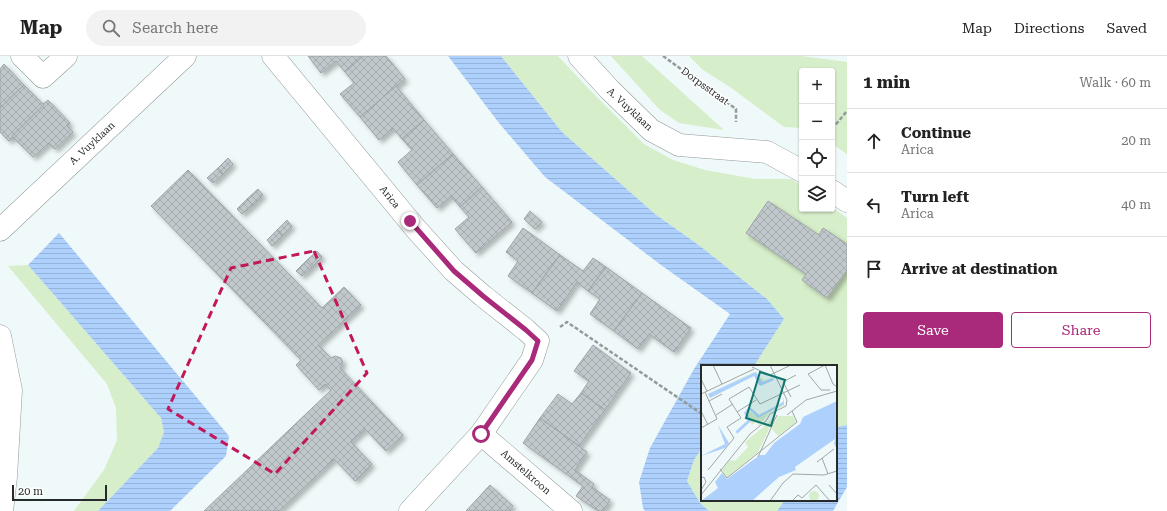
<!DOCTYPE html>
<html lang="en">
<head>
<meta charset="utf-8">
<style>
	:root { --surface:#fff; --page:#f2f2f2; --text:#222; --muted:#767676; --line:#e0e0e0; --accent:#a92a7a }
	body { margin:0; font-family:"Roboto Serif",serif; background:var(--page); color:var(--text) }
	.controls { position:absolute; right:12px; top:12px; display:grid; overflow:hidden; border-radius:4px; box-shadow:0 1px 3px #0004 }
	.controls button { width:36px; height:36px; display:grid; place-items:center; padding:0; border:0; border-bottom:1px solid var(--line); background:var(--surface); color:var(--text); font:20px sans-serif }
	.scale { position:absolute; left:12px; bottom:10px; width:95px; box-sizing:border-box; padding-left:4px; border:2px solid #272a2a; border-top:0; font-size:11px; line-height:14px; white-space:nowrap; color:#272a2a; -webkit-text-stroke:3px #fff; paint-order:stroke }
	.stop { position:absolute; width:12px; height:12px; margin:-9px; border:3px solid #a92a7a; border-radius:50%; background:#fff }
	.stop.end { background:#a92a7a; border-color:#fff; box-shadow:0 1px 4px #0008 }
	.list { margin:0; padding:0; list-style:none }
	h2 { display:flex; justify-content:space-between; align-items:center; height:52px; margin:0; padding:0 16px; font-size:17px }
	h2 small { font-size:13px; font-weight:400; color:var(--muted) }
	.list li { display:grid; grid-template-columns:26px 1fr auto; gap:12px; align-items:center; box-sizing:border-box; height:64px; padding:0 16px; border-top:1px solid var(--line) }
	.list b { display:block; font-size:15px; white-space:nowrap }
	.list p { margin:0; font-size:13px; white-space:nowrap; color:var(--muted) }
	.list em { font-size:13px; font-style:normal; color:var(--muted) }
	.actions { display:flex; gap:8px; padding:12px 16px }
	.actions a { flex:1; padding:9px 0; border:1px solid var(--accent); border-radius:4px; text-align:center; font-size:14px; color:var(--accent) }
	.actions .main { background:var(--accent); color:#fff }
	.icon { flex:none; width:22px; height:22px; fill:none; stroke:currentColor; stroke-width:2; stroke-linecap:round; stroke-linejoin:round }
	.map { position:relative; flex:none; width:847px; height:455px; overflow:hidden }
	header { display:flex; align-items:center; gap:24px; box-sizing:border-box; height:56px; padding:0 20px; background:var(--surface); border-bottom:1px solid var(--line) }
	header strong { font-size:19px }
	nav { display:flex; gap:22px; margin-inline-start:auto; font-size:14px }
	.search { width:280px; height:36px; background:var(--page); display:flex; align-items:center; gap:10px; box-sizing:border-box; padding:0 14px; border-radius:22px; color:var(--muted); font-size:15px }
	main { display:flex }
	aside { flex:1; background:var(--surface) }
	.map>svg:first-child { display:block }
	.green { fill:#d6eec9 }
	.water { fill:url(#water-rules) }
	.building { fill:url(#building-cross-hatch); stroke:#9ca4a7; filter:url(#shadow) }
	.lines { fill:none; stroke-linecap:round; stroke-linejoin:round }
	.minor-casing { stroke:#919999; stroke-width:23 }
	.path { stroke:#949b9b; stroke-width:2.5; stroke-dasharray:4 2; stroke-linecap:butt }
	.minor { stroke:#fff; stroke-width:22 }
	.route { stroke:#a92a7a; stroke-width:5 }
	.marked { fill:none; stroke:#c2185b; stroke-width:3; stroke-dasharray:8 5; stroke-linejoin:round }
	.labels { text-anchor:middle; dominant-baseline:central; stroke-width:3; stroke-linejoin:round; paint-order:stroke }
	.street-label { font-size:10px; fill:#272a2a; stroke:#fff }
	.inset-road { fill:none; stroke:#a0a6a6; stroke-width:1 }
	.view { fill:#0f766e; fill-opacity:0.15; stroke:#0f766e; stroke-width:2 }
	.inset-edge { fill:none; stroke:#272a2a; stroke-width:2 }
</style>
</head>
<body>
<header>
<strong>Map</strong>
<div class="search"><svg class="icon" aria-label="search" viewBox="0 0 24 24"><circle cx="10" cy="10" r="6"/><path d="M15 15l6 6"/></svg>Search here</div>
<nav><a>Map</a><a>Directions</a><a>Saved</a></nav>
</header>
<main>
<div class="map">
<svg width="847" height="455" viewBox="0 0 847 455">
	<defs>
		<pattern id="water-rules" width="6" height="5" patternUnits="userSpaceOnUse"><rect width="6" height="5" fill="#aed0fd"/><path d="M0 2.5h6" fill="none" stroke="#96b3d9"/></pattern>
		<pattern id="building-cross-hatch" width="8" height="8" patternUnits="userSpaceOnUse"><rect width="8" height="8" fill="#c0c8cc"/><path d="M0 0l8 8M0 8l8-8" fill="none" stroke="#a5acaf"/></pattern>
		<filter id="shadow"><feDropShadow dx="3.5" dy="3.5" stdDeviation="2" flood-color="#0004"/></filter>
	</defs>
	<rect width="100%" height="100%" fill="#f0f9f9"/>
	<!-- green -->
	<g class="green">
		<path d="M501,0H558L586,30L644,88L673,104L705,114L755,123H792L802,130V153H832V151L847,162V369L838,371L836,373V310H754L784,263L767,243L700,190L655,158L562,76Z"/>
		<path d="M611,0H642L724,74L679,67L660,54Z"/>
		<path d="M689,0H801L847,6V98L832,88V15H802V72L784,71L730,31L703,14Z"/>
		<path d="M28,209L161,362L164,376L158,392L98,455H74L104,414L117,384L116,352L107,328L8,210Z"/>
		<path d="M702,392V444H785L777,455H709L700,447L687,425L694,404Z"/>
	</g>
	<!-- water -->
	<g class="water">
		<path d="M448,0H501L562,76L655,158L700,190L767,243L784,263L754,310H702V392L694,404L687,425L700,447L709,455H645L643,452L639,426L650,392L694,313L730,258L661,209L545,121L499,67Z"/>
		<path d="M59,177L229,380L226,400L170,455H98L158,392L164,376L161,362L28,209Z"/>
		<path d="M847,369V431L833,455H777L785,444H836V373L837,371Z"/>
	</g>
	<!-- building -->
	<g class="building">
		<path d="M308,0H363L345,16L336,5L321,17Z"/>
		<path d="M363,0H386L405,23L360,61L340,38L354,27L345,16Z"/>
		<path d="M4,8L24,29L0,52V13Z"/>
		<path d="M24,29L44,49L12,80L13,81L9,85L0,76V52Z"/>
		<path d="M396,30L424,64L402,83L393,72L379,84L360,61Z"/>
		<path d="M48,44L70,67L67,70L73,76L55,93L49,87L33,101L12,80L44,49L43,48Z"/>
		<path d="M424,64L453,98L417,129L398,106L412,94L402,83Z"/>
		<path d="M453,98L482,131L460,151L451,140L437,152L417,129Z"/>
		<path d="M228,102L233,108L223,118L218,112Z"/>
		<path d="M218,112L223,118L213,127L207,122Z"/>
		<path d="M188,114L322,252L344,231L361,249L318,289L331,302L335,300L341,302L343,307L340,312L403,379L386,395L365,373L351,386L372,408L355,425L334,403L279,455H204L331,334L325,328L319,334L296,309L301,304L151,150Z"/>
		<path d="M482,131L512,166L476,197L455,173L469,161L460,151Z"/>
		<path d="M258,133L263,139L253,149L247,143Z"/>
		<path d="M247,143L253,149L242,158L237,153Z"/>
		<path d="M768,145L819,179L823,172L847,188V214L827,242L802,224L806,218L746,177Z"/>
		<path d="M530,155L542,166L535,173L524,163Z"/>
		<path d="M287,164L292,170L282,180L277,174Z"/>
		<path d="M523,172L560,199L532,237L508,220L518,205L506,196Z"/>
		<path d="M277,174L282,180L272,190L267,184Z"/>
		<path d="M317,195L322,201L312,211L306,205Z"/>
		<path d="M560,199L583,215L593,202L606,211L588,235L577,226L557,255L532,237Z"/>
		<path d="M306,205L312,211L302,220L296,215Z"/>
		<path d="M606,211L642,237L614,275L590,258L600,243L588,235Z"/>
		<path d="M642,237L691,272L674,296L649,278L638,293L614,275Z"/>
		<path d="M593,289L631,317L605,354L581,337L589,325L574,315Z"/>
		<path d="M581,337L605,354L579,390L540,362L558,338L572,348Z"/>
		<path d="M540,362L587,396L575,414L594,428L592,431L610,444L603,455H598L576,440L583,430L523,387Z"/>
		<path d="M490,429L513,450L509,455H466Z"/>
	</g>
	<g class="lines">
		<!-- minor casing -->
		<g class="minor-casing">
			<g id="minor">
				<path d="M22,0L43,21L66,0"/>
				<path d="M273,0L416,173L454,215L483,240L526,274L538,285L532,304L481,378L410,455"/>
				<path d="M579,0L609,33L651,74L679,89L767,96L802,115"/>
				<path d="M832,135L847,145"/>
				<path d="M0,174L185,0"/>
				<path d="M0,280L11,334L6,421L2,455"/>
				<path d="M481,378L571,455"/>
			</g>
		</g>
		<!-- path -->
		<g class="path">
			<path d="M663,0L736,53V66"/>
			<path d="M832,73L847,55"/>
			<path d="M560,271L567,266L702,358"/>
		</g>
		<!-- minor -->
		<use href="#minor" class="minor"/>
	</g>
	<g class="lines">
		<!-- route -->
		<path class="route" d="M410,165L454,215L483,240L526,274L538,285L532,304L481,378"/>
	</g>
	<!-- marked area -->
	<path class="marked" d="M314,195L367,317L275,418L168,353L231,212Z"/>
	<g class="labels">
		<!-- street labels -->
		<g class="street-label">
			<text transform="translate(705 30) rotate(36)">Dorpsstraat</text>
			<text transform="translate(630 53) rotate(43)">A. Vuyklaan</text>
			<text transform="translate(92 87) rotate(-43)">A. Vuyklaan</text>
			<text transform="translate(390 141) rotate(51)">Arica</text>
			<text transform="translate(526 416) rotate(41)">Amstelkroon</text>
		</g>
	</g>
	<!-- overview -->
	<g transform="translate(701 309)">
		<rect width="136" height="136" fill="#f0f9f9"/>
		<path d="M53,7L63,15L72,12L61,17L53,8L6,29ZM83,36V41L68,48L58,61L55,57L51,60L49,57L45,48L48,45L57,53ZM77,51H92L95,57L77,71L71,64ZM74,52L57,87L26,113L21,105L29,95L34,96L47,82L44,77ZM108 131a5 5 0 1 1 10 0a5 5 0 1 1-10 0Z" fill="#d6eec9"/>
		<path d="M55,7L61,17L72,13L73,15L59,21L53,11L9,33L7,29ZM82,32L83,39L57,53L49,45L46,47L50,56L36,69L35,66L47,55L43,48L47,43H50L58,50L82,37ZM136,36V84L133,79L134,74L94,102L95,105L78,112L51,136H0L17,123L14,117L21,108L26,114L59,90H64L73,78L99,59L102,52ZM17,60L28,78L24,83L0,91L24,79Z" fill="#aed0fd"/>
		<path class="inset-road" d="M12,0L21,19M124,0L107,9L120,25H129M124,0L132,19L136,22M51,2L69,10L90,0M0,14L6,26M0,29L53,4M90,32L82,17L95,10M8,36L21,29M0,46L7,60M36,47L55,35M15,50L32,39M86,50L105,35L136,26M0,63L16,54L4,27M57,92L76,50M121,93L127,109M116,97L133,84M19,104L26,113L96,57L91,46M7,105L33,73L26,62L40,53L28,34L48,22L59,39L99,20M0,113L3,112L5,117L0,125M115,120L129,136M128,120L136,129M0,130L49,69L65,56L69,49L85,41L86,35L69,0M69,136L82,118L92,109L123,110L136,106M91,136L97,130L101,133L115,120"/>
		<path class="view" d="M59,7L84,15L70,61L45,53Z"/>
		<rect width="136" height="136" class="inset-edge"/>
	</g>
</svg>
<div class="controls">
<button>+</button>
<button>−</button>
<button><svg class="icon" aria-label="locate" viewBox="0 0 24 24"><circle cx="12" cy="12" r="6"/><path d="M12 2v4M12 18v4M2 12h4M18 12h4"/></svg></button>
<button><svg class="icon" aria-label="layers" viewBox="0 0 24 24"><path d="M12 4l9 5-9 5-9-5zM3 14l9 5 9-5"/></svg></button>
</div>
<div class="scale">20 m</div>
<div class="stop" style="left:481px;top:378px"></div>
<div class="stop end" style="left:410px;top:165px"></div>
</div>
<aside>
<h2>1 min<small>Walk · 60 m</small></h2>
<ul class="list">
<li><svg class="icon" aria-label="ahead" viewBox="0 0 24 24"><path d="M12 20V5M6 11l6-6 6 6"/></svg><div><b>Continue</b><p>Arica</p></div><em>20 m</em></li>
<li><svg class="icon" aria-label="left" viewBox="0 0 24 24"><path d="M17 20v-9H6M10 6l-5 5 5 5"/></svg><div><b>Turn left</b><p>Arica</p></div><em>40 m</em></li>
<li><svg class="icon" aria-label="arrive" viewBox="0 0 24 24"><path d="M6 21V4h12l-3 4 3 4H6"/></svg><div><b>Arrive at destination</b></div></li>
</ul>
<div class="actions"><a class="main">Save</a><a>Share</a></div>
</aside>
</main>
</body>
</html>
